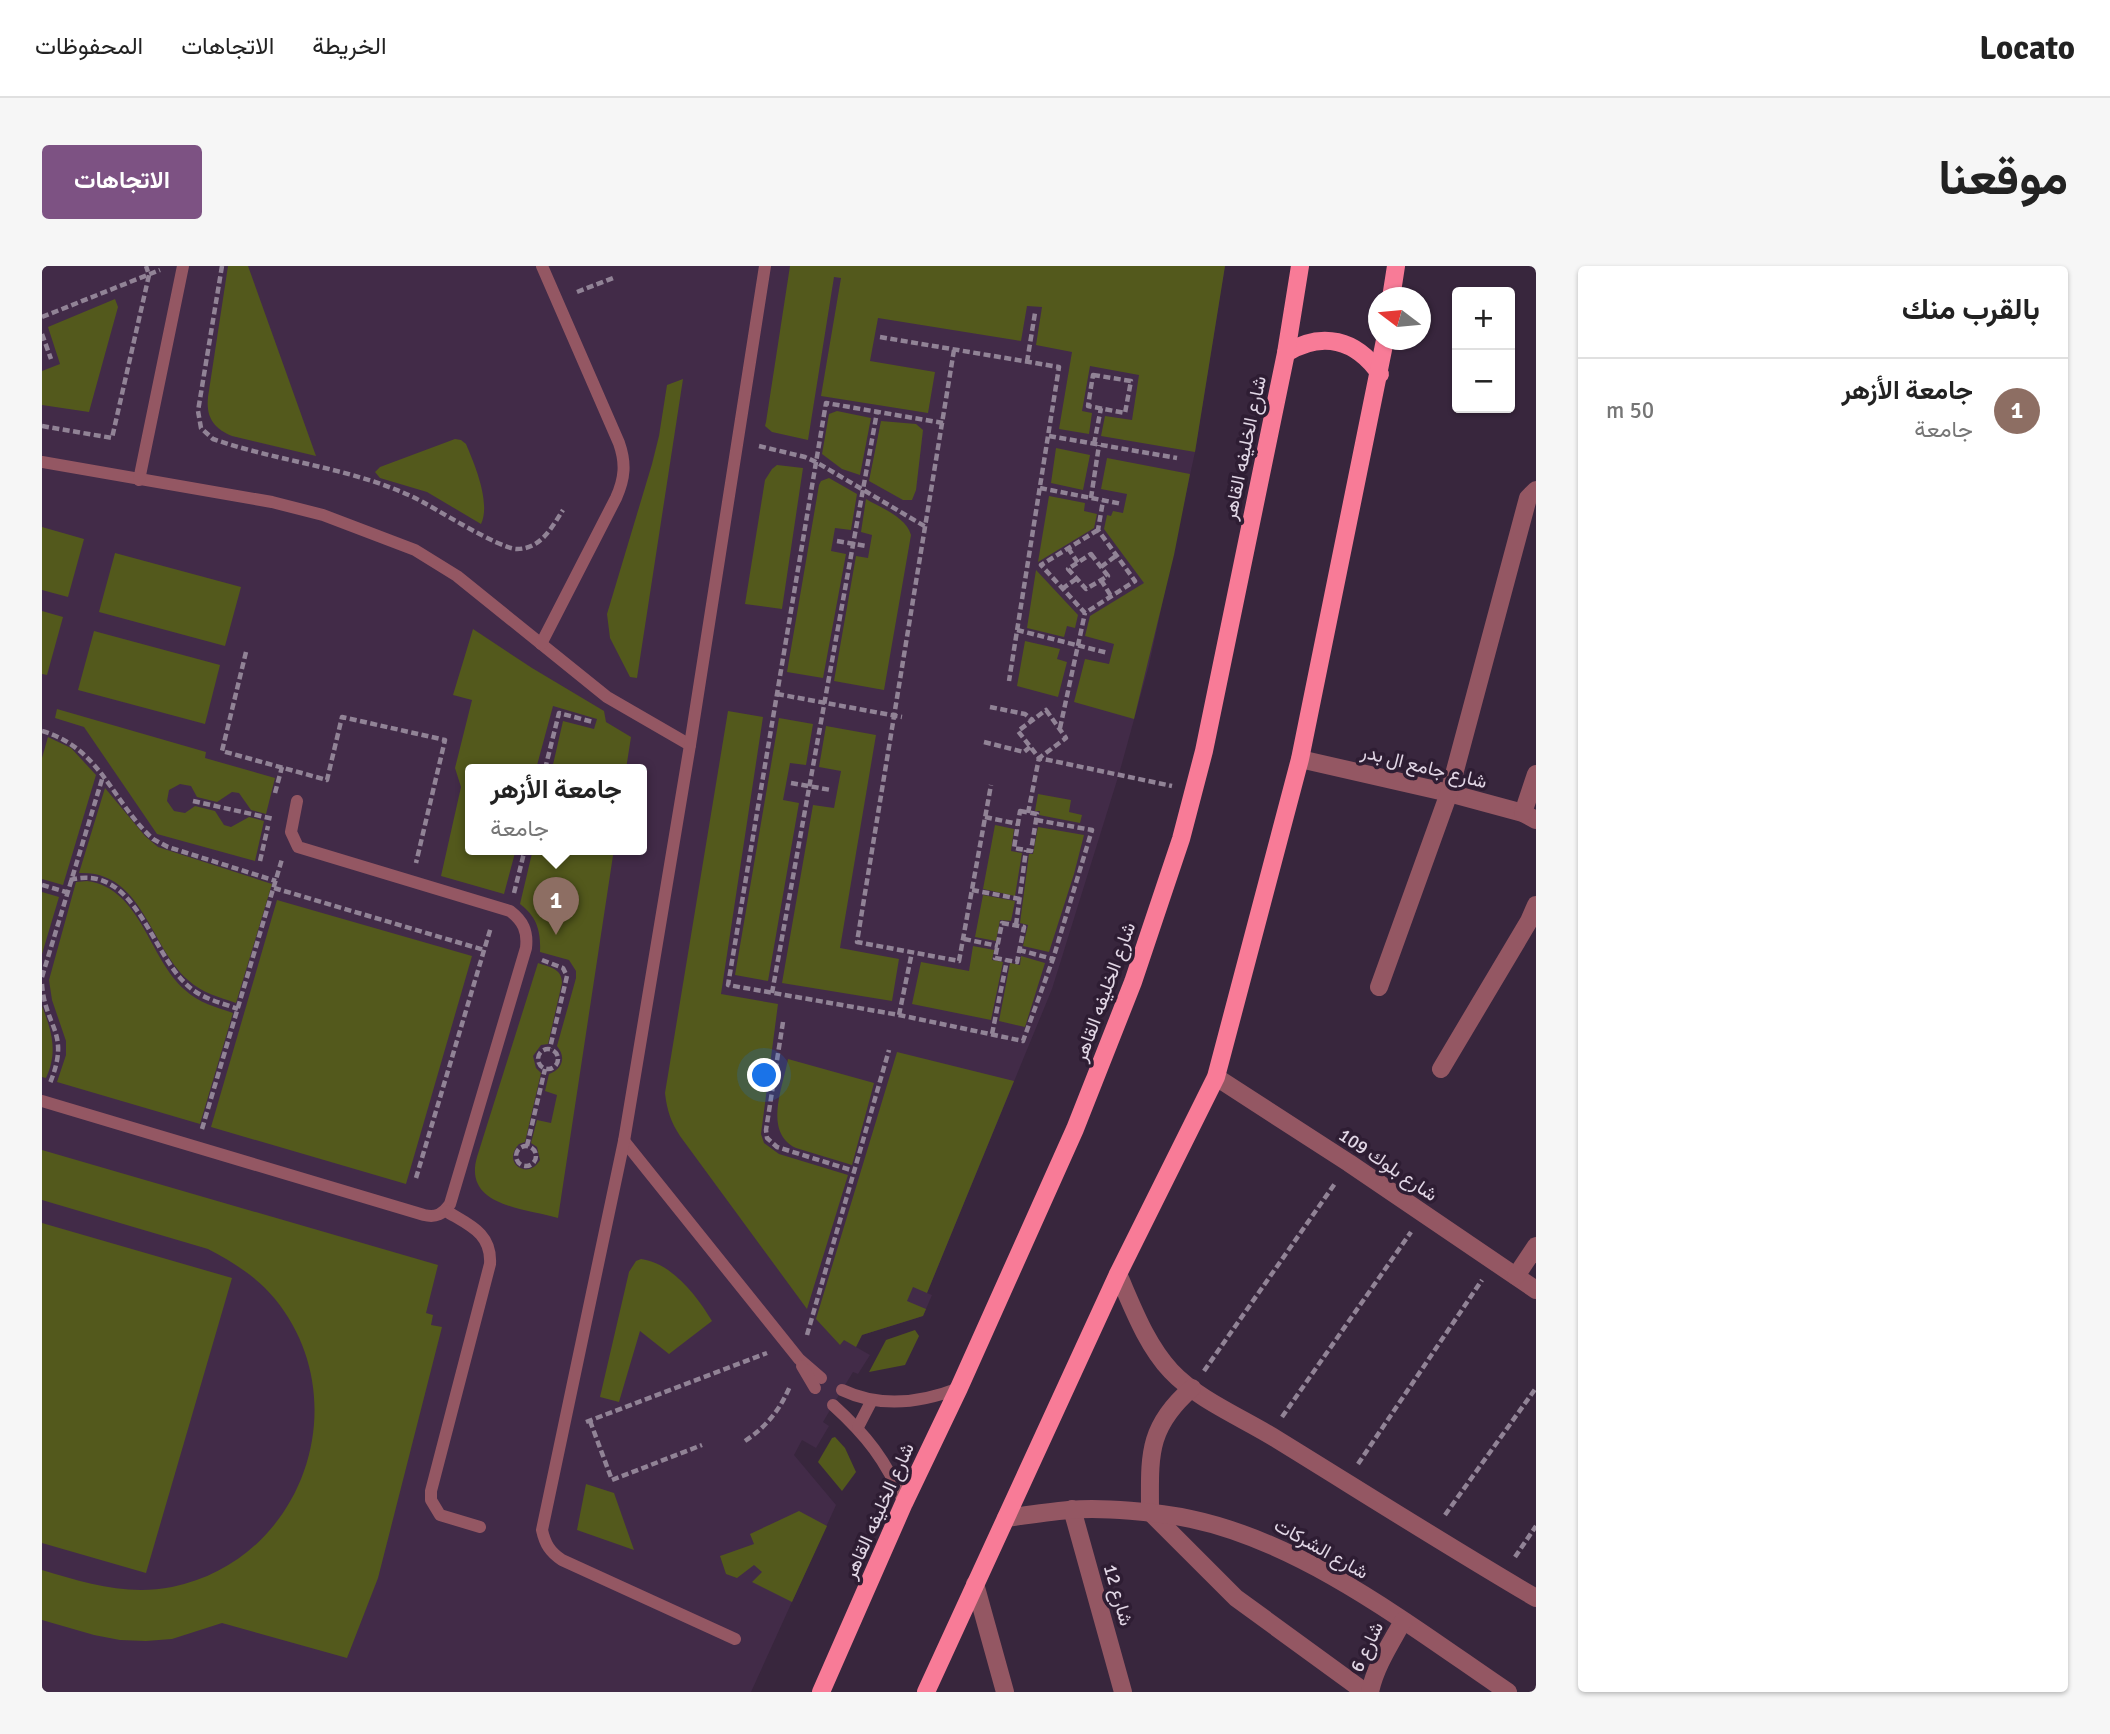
<!DOCTYPE html>
<html lang="ar">
<head>
<meta charset="utf-8">
<style>
	:root { --surface:#fff; --page:#f6f6f6; --text:#222; --muted:#767676; --line:#e0e0e0; --accent:#7d5283 }
	body { margin:0; font-family:Signika,Vazirmatn,sans-serif; background:var(--page); color:var(--text); direction:rtl }
	.controls { position:absolute; right:21px; top:21px; display:grid; overflow:hidden; border-radius:7px; box-shadow:0 2px 5px #0004 }
	.controls button { width:63px; height:63px; display:grid; place-items:center; padding:0; border:0; border-bottom:2px solid var(--line); background:var(--surface); color:var(--text); font:35px sans-serif }
	.compass { position:absolute; left:1326px; top:21px; width:63px; height:63px; border-radius:50%; background:var(--surface); box-shadow:0 2px 5px #0004; rotate:286deg }
	.you { position:absolute; left:723px; top:810px; width:24px; height:24px; margin:-18px; border:5px solid #fff; border-radius:50%; background:#1a73e8; box-shadow:0 0 0 10px #1a73e833 }
	.badge { display:grid; place-items:center; width:46px; height:46px; border-radius:50%; background:var(--accent); color:#fff; font-size:23px; font-weight:700 }
	.pin { position:absolute; translate:-50% -58px; filter:drop-shadow(0 2px 4px #0008) }
	.pin::after { content:''; position:absolute; top:37px; width:24px; height:21px; background:inherit; clip-path:polygon(0 0,100% 0,50% 100%) }
	.popup { position:absolute; left:423px; top:498px; width:182px; height:91px; box-sizing:border-box; display:grid; place-content:center; border-radius:7px; background:var(--surface); filter:drop-shadow(0 2px 5px #0005); font-size:23px; white-space:nowrap; color:var(--muted) }
	.popup b { font-size:26px; color:var(--text) }
	.popup::after { content:''; position:absolute; left:50%; top:100%; margin-left:-14px; border:14px solid transparent; border-top-color:var(--surface) }
	.list { margin:0; padding:0; list-style:none }
	h2 { display:flex; justify-content:space-between; align-items:center; height:91px; margin:0; padding:0 28px; font-size:30px }
	h2 small { font-size:23px; font-weight:400; color:var(--muted) }
	.list li { display:grid; grid-template-columns:46px 1fr auto; gap:21px; align-items:center; box-sizing:border-box; height:105px; padding:0 28px; border-top:2px solid var(--line) }
	.list b { display:block; font-size:26px; white-space:nowrap }
	.list p { margin:0; font-size:23px; white-space:nowrap; color:var(--muted) }
	.list em { font-size:23px; font-style:normal; color:var(--muted) }
	.map { position:relative; flex:none; width:1494px; height:1426px; overflow:hidden; direction:ltr; border-radius:7px }
	header { display:flex; align-items:center; gap:42px; box-sizing:border-box; height:98px; padding:0 35px; background:var(--surface); border-bottom:2px solid var(--line) }
	header strong { font-size:33px }
	nav { display:flex; gap:38px; margin-inline-start:auto; font-size:24px }
	.intro { display:flex; align-items:center; justify-content:space-between; box-sizing:border-box; height:168px; padding:0 42px }
	h1 { margin:0; font-size:49px }
	.button { padding:18px 32px; border-radius:7px; background:var(--accent); color:#fff; font-size:24px; font-weight:700 }
	main { display:flex; gap:42px; padding:0 42px }
	aside { flex:1; background:var(--surface); border-radius:7px; box-shadow:0 2px 5px #0004 }
	.map>svg:first-child { display:block }
	.built { fill:#422b48; fill-rule:evenodd }
	.green { fill:#53591c }
	.lines { fill:none; stroke-linecap:round; stroke-linejoin:round }
	.path { stroke:#918396; stroke-width:4.5; stroke-dasharray:7 3.5; stroke-linecap:butt }
	.service { stroke:#945763; stroke-width:12 }
	.minor { stroke:#945763; stroke-width:18 }
	.primary { stroke:#f87b97; stroke-width:18 }
	.labels { text-anchor:middle; dominant-baseline:central; stroke-width:7; stroke-linejoin:round; paint-order:stroke }
	.street-label { font-size:19px; fill:#e2d7e6; stroke:#2e1d33 }
</style>
</head>
<body>
<header>
<strong>Locato</strong>
<nav><a>الخريطة</a><a>الاتجاهات</a><a>المحفوظات</a></nav>
</header>
<div class="intro"><h1>موقعنا</h1><a class="button">الاتجاهات</a></div>
<main>
<aside>
<h2>بالقرب منك<small></small></h2>
<ul class="list">
<li><span class="badge" style="background:#8d6e63">1</span><div><b>جامعة الأزهر</b><p>جامعة</p></div><em>50 m</em></li>
</ul>
</aside>
<div class="map">
<svg width="1494" height="1426" viewBox="0 0 1494 1426">
	<rect width="100%" height="100%" fill="#38263d"/>
	<!-- built -->
	<path class="built" d="M0,0H1183L1153,186L1107,399L1077,508L1010,723L885,1027L890,1029L881,1050L820,1069L814,1081L828,1089L816,1108L811,1106L791,1139L781,1156L787,1160L774,1182L760,1174L752,1189L794,1239L709,1426H0ZM428,503H600V583H428Z"/>
	<!-- green -->
	<g class="green">
		<path d="M186,0H206L274,190L190,170C171,162 164,151 166,131Z"/>
		<path d="M748,0H1183L1153,186L1059,170L1063,150L1090,154L1097,109L1048,100L1040,145L1050,147L1047,168L1017,163L1030,86L994,79L1000,41L985,40L979,75L836,52L828,95L893,106L886,147L779,130L799,12L792,11L766,174L730,166L723,160L724,156Z"/>
		<path d="M73,33L76,41L47,146L0,139V105L18,98L6,61Z"/>
		<path d="M641,113L595,412L588,411L568,372L565,348L610,198L617,170L625,119Z"/>
		<path d="M795,145L829,152L818,209L800,203L780,188L787,148Z"/>
		<path d="M839,155L874,158L881,164L874,224L870,234H861L827,215Z"/>
		<path d="M413,173L419,174L424,178C433,199 449,237 439,258L385,226L338,212L333,206L338,201Z"/>
		<path d="M1014,182L1048,189L1041,224L1009,217Z"/>
		<path d="M1065,192L1148,208L1132,289L1092,453L1032,436L1043,393L1067,398L1072,378L1043,370L1048,350L1102,317L1062,263L1065,249L1069,250L1071,245L1081,247L1085,228L1059,223Z"/>
		<path d="M735,199L761,202L740,343L703,338L723,214L730,203Z"/>
		<path d="M787,212L815,228L809,264L793,262L789,285L804,288L781,412L745,406L777,219L779,215Z"/>
		<path d="M1007,230L1043,237L1042,245L1055,248L1052,262L996,296Z"/>
		<path d="M824,233C839,242 864,251 869,269L842,424L792,415L814,290L826,292L830,269L819,266Z"/>
		<path d="M0,261L42,273L26,331L0,324Z"/>
		<path d="M73,287L199,321L183,380L57,346Z"/>
		<path d="M994,304L1036,349L1033,362L1025,360L1022,371L985,362Z"/>
		<path d="M0,345L21,351L5,409L0,408Z"/>
		<path d="M431,363L490,402L562,445L564,456L589,471L584,503H510L521,455L552,463L555,453L511,440L494,503H428V583H474L462,628L399,610L419,521L413,502L430,434L411,429Z"/>
		<path d="M52,365L178,399L163,458L36,424Z"/>
		<path d="M983,375L1018,383L1015,393L1025,396L1016,431L975,420Z"/>
		<path d="M15,443L164,486L163,492L233,512L224,548L209,544L197,527L190,526L175,536L155,531L149,520L138,518L127,524L125,535L132,545L143,547L153,540L173,545L182,559L189,561L207,551L222,555L213,595L115,568L42,461L13,452Z"/>
		<path d="M686,445L721,451L679,728L736,738L719,868L722,877L737,888L806,909L765,1043L638,870C629,856 625,845 623,827Z"/>
		<path d="M737,452L771,458L764,499L748,497L741,534L757,537L726,715L693,709Z"/>
		<path d="M784,460L834,469L798,682L857,693L850,735L740,717L771,539L792,542L799,505L777,501Z"/>
		<path d="M6,471L29,482L54,509L21,619L0,613V492Z"/>
		<path d="M63,522L103,570L116,581L230,618L194,737C177,731 160,727 146,714C107,679 100,604 37,607Z"/>
		<path d="M996,528L1029,534L1027,546L1040,549L1038,557L997,549L998,545H993Z"/>
		<path d="M953,559L972,563L969,585L980,587L973,630L941,623Z"/>
		<path d="M996,561L1042,569L1032,608L1007,686L981,680L986,659L978,657L987,588H991Z"/>
		<path d="M491,583H572L516,952C481,942 421,940 435,891L496,697C507,701 520,702 520,717L506,778L499,779L491,790L494,802L499,807L483,876L477,878C459,897 486,915 498,894L495,881L489,877L495,854L509,857L515,829L503,825L507,808C521,803 524,791 515,780L534,712V705L527,694L498,686C499,665 495,651 478,638Z"/>
		<path d="M45,615C99,622 107,693 143,724C157,737 174,741 191,747L158,858L15,816L24,789V775L10,734L7,714L34,616Z"/>
		<path d="M0,626L17,631L0,688Z"/>
		<path d="M941,629L973,635L969,655L958,654L954,675L933,671Z"/>
		<path d="M235,634L430,690L364,918L169,861Z"/>
		<path d="M931,680L952,684L950,694L961,696L949,754L870,738L879,696L927,705Z"/>
		<path d="M979,690L1003,697L983,761L957,755L968,697L978,699Z"/>
		<path d="M0,740C10,766 16,786 4,812L0,811Z"/>
		<path d="M855,786L972,815L885,1027L871,1021L865,1035L884,1043L881,1050L820,1069L814,1081L802,1074L798,1079L774,1053Z"/>
		<path d="M746,793L832,817L810,899L754,882C721,866 741,821 746,793Z"/>
		<path d="M0,884L396,999L384,1047L391,1049L389,1059L400,1061L336,1312L305,1392L180,1357L130,1373L104,1375L78,1374L52,1369L0,1354V1304C43,1317 85,1330 130,1321C260,1295 317,1136 233,1033C215,1011 191,996 166,983L0,934Z"/>
		<path d="M0,957L190,1012L104,1307L0,1277Z"/>
		<path d="M599,993C630,997 655,1030 670,1055L627,1088L598,1065L577,1136L558,1131L587,1006L594,995Z"/>
		<path d="M873,1064L877,1070L863,1099L827,1106L844,1074Z"/>
		<path d="M793,1171L803,1182L814,1206L800,1225L776,1196L790,1172Z"/>
		<path d="M544,1218L572,1227L592,1284L535,1264Z"/>
		<path d="M757,1245L785,1260L750,1336L710,1316L720,1306L712,1299L695,1312L684,1308L678,1290L712,1278L708,1268Z"/>
	</g>
	<g class="lines">
		<!-- path -->
		<g class="path">
			<path d="M180,0L156,145L159,162L171,173C237,196 307,201 371,231C392,241 457,283 475,283C499,283 510,261 521,244"/>
			<path d="M535,26L571,12"/>
			<path d="M0,51L118,4"/>
			<path d="M0,68L9,93"/>
			<path d="M838,71L1017,101L967,415"/>
			<path d="M912,84L815,676L917,695L949,519"/>
			<path d="M985,96L993,47"/>
			<path d="M1051,109L1089,115L1083,147L1046,140Z"/>
			<path d="M901,157L784,137L686,719L857,749L981,775L1011,693L1050,564L994,554"/>
			<path d="M0,160L70,172L107,9L104,0"/>
			<path d="M1007,170L1135,192"/>
			<path d="M1052,178L1059,142"/>
			<path d="M717,180L763,191L774,196L884,261"/>
			<path d="M998,222L1080,238"/>
			<path d="M1049,232L1057,179"/>
			<path d="M1056,264L999,299L1043,347L1093,315L1056,264L1061,235"/>
			<path d="M795,275L824,280"/>
			<path d="M1026,282L1036,297"/>
			<path d="M1049,288L1066,310L1044,323L1026,303Z"/>
			<path d="M1059,301L1075,289"/>
			<path d="M1059,314L1069,330"/>
			<path d="M1020,323L1034,313"/>
			<path d="M975,364L1066,387"/>
			<path d="M204,386L180,485L285,514L300,451L403,474L374,597"/>
			<path d="M735,428L860,451"/>
			<path d="M948,441L983,448L990,454"/>
			<path d="M1004,444L1024,472L997,492L976,465Z"/>
			<path d="M1018,462L1043,347"/>
			<path d="M0,465C59,482 70,536 111,573L126,581L234,615"/>
			<path d="M942,476L982,486L988,481"/>
			<path d="M503,503L517,447L551,456"/>
			<path d="M749,517L789,524"/>
			<path d="M233,527L240,501"/>
			<path d="M151,535L232,553"/>
			<path d="M978,545L995,548L989,585L972,582Z"/>
			<path d="M986,547L997,492L1130,520"/>
			<path d="M943,551L976,558"/>
			<path d="M218,595L226,560"/>
			<path d="M28,614C92,597 107,682 143,717C157,732 177,736 196,743"/>
			<path d="M0,619L24,626"/>
			<path d="M232,622L442,684"/>
			<path d="M930,624L978,633"/>
			<path d="M472,627L483,583"/>
			<path d="M960,657L982,661L975,696L953,692Z"/>
			<path d="M974,659L984,584"/>
			<path d="M922,673L956,680"/>
			<path d="M977,684L1011,693"/>
			<path d="M500,694L521,702L525,710L508,782"/>
			<path d="M0,711L61,510"/>
			<path d="M0,718C3,762 29,766 8,817"/>
			<path d="M730,727L835,146"/>
			<path d="M857,749L870,686"/>
			<path d="M741,756L724,864L725,872L735,881L812,905"/>
			<path d="M950,768L965,694"/>
			<circle cx="506" cy="793" r="10"/>
			<path d="M160,863L240,593"/>
			<path d="M485,880L503,803"/>
			<circle cx="484" cy="890" r="10"/>
			<path d="M374,912L449,661"/>
			<path d="M765,1069L847,784"/>
			<path d="M1162,1105L1294,916"/>
			<path d="M1240,1151L1369,966"/>
			<path d="M548,1155L570,1214L660,1179"/>
			<path d="M544,1156L725,1087"/>
			<path d="M703,1175C724,1161 738,1144 748,1120"/>
			<path d="M1316,1198L1440,1014"/>
			<path d="M1403,1249L1494,1122"/>
			<path d="M1473,1291L1494,1260"/>
		</g>
		<!-- service -->
		<g class="service">
			<path d="M0,196L230,236L281,249L373,284L415,310L565,431L648,479"/>
			<path d="M97,214L141,0"/>
			<path d="M499,378L574,232C583,212 584,197 577,177L500,0"/>
			<path d="M0,835L382,949C394,952 401,948 408,938L484,682C486,665 481,655 468,645L256,581L249,566L255,535"/>
			<path d="M582,875L757,1093L779,1112"/>
			<path d="M404,945C427,959 450,967 448,998L389,1225V1234L398,1249L438,1261"/>
			<path d="M760,1100L773,1122"/>
			<path d="M800,1124C838,1142 879,1137 917,1122"/>
			<path d="M791,1139C824,1169 844,1194 862,1237"/>
			<path d="M816,1161L830,1134"/>
			<path d="M693,1373L520,1294C508,1286 503,1278 500,1264L582,875L648,479L723,0"/>
		</g>
		<!-- minor -->
		<g class="minor">
			<path d="M1258,493L1407,527L1481,547L1494,554"/>
			<path d="M1481,547L1494,508"/>
			<path d="M1337,721L1407,527L1486,232L1494,224"/>
			<path d="M1399,803L1487,655L1494,639"/>
			<path d="M1174,811L1307,897L1494,1024"/>
			<path d="M1076,1008C1091,1042 1104,1078 1129,1105C1156,1134 1203,1153 1236,1174C1322,1227 1407,1281 1494,1332"/>
			<path d="M1474,1010L1494,980"/>
			<path d="M1150,1122C1104,1162 1108,1191 1108,1246L1194,1332L1323,1426"/>
			<path d="M1030,1243L1081,1426"/>
			<path d="M964,1252C985,1249 1006,1246 1027,1244C1061,1241 1116,1246 1149,1253C1263,1277 1371,1362 1466,1426"/>
			<path d="M933,1318L963,1426"/>
			<path d="M1328,1426C1333,1401 1349,1377 1361,1355"/>
		</g>
		<!-- primary -->
		<g class="primary">
			<path d="M1349,32L1354,0"/>
			<path d="M1244,87C1280,65 1314,73 1338,108"/>
			<path d="M779,1426L862,1237L917,1122L1033,863L1091,716L1139,573L1162,485L1244,87L1258,0"/>
			<path d="M884,1426L1076,1008L1174,811L1258,493L1343,74"/>
		</g>
	</g>
	<g class="labels">
		<!-- street labels -->
		<g class="street-label">
			<text transform="translate(1203 182) rotate(-78)">شارع الخليفه القاهر</text>
			<text transform="translate(1382 501) rotate(14)">شارع جامع ال بدر</text>
			<text transform="translate(1063 726) rotate(-70)">شارع الخليفه القاهر</text>
			<text transform="translate(1346 899) rotate(34)">شارع بلوك 109</text>
			<text transform="translate(837 1245) rotate(-66)">شارع الخليفه القاهر</text>
			<text transform="translate(1279 1283) rotate(29)">شارع الشركات</text>
			<text transform="translate(1076 1329) rotate(74)">شارع 12</text>
			<text transform="translate(1325 1381) rotate(-65)">شارع 6</text>
		</g>
	</g>
</svg>
<div class="controls">
<button>+</button>
<button>−</button>
</div>
<svg class="compass" viewBox="-18 -18 36 36"><path d="M0-13l5 13h-10z" fill="#e53935"/><path d="M0 13l5-13h-10z" fill="#767676"/></svg>
<div class="you"></div>
<div class="pin badge" style="left:514px;top:669px;background:#8d6e63">1</div>
<div class="popup"><b>جامعة الأزهر</b>جامعة</div>
</div>
</main>
</body>
</html>
